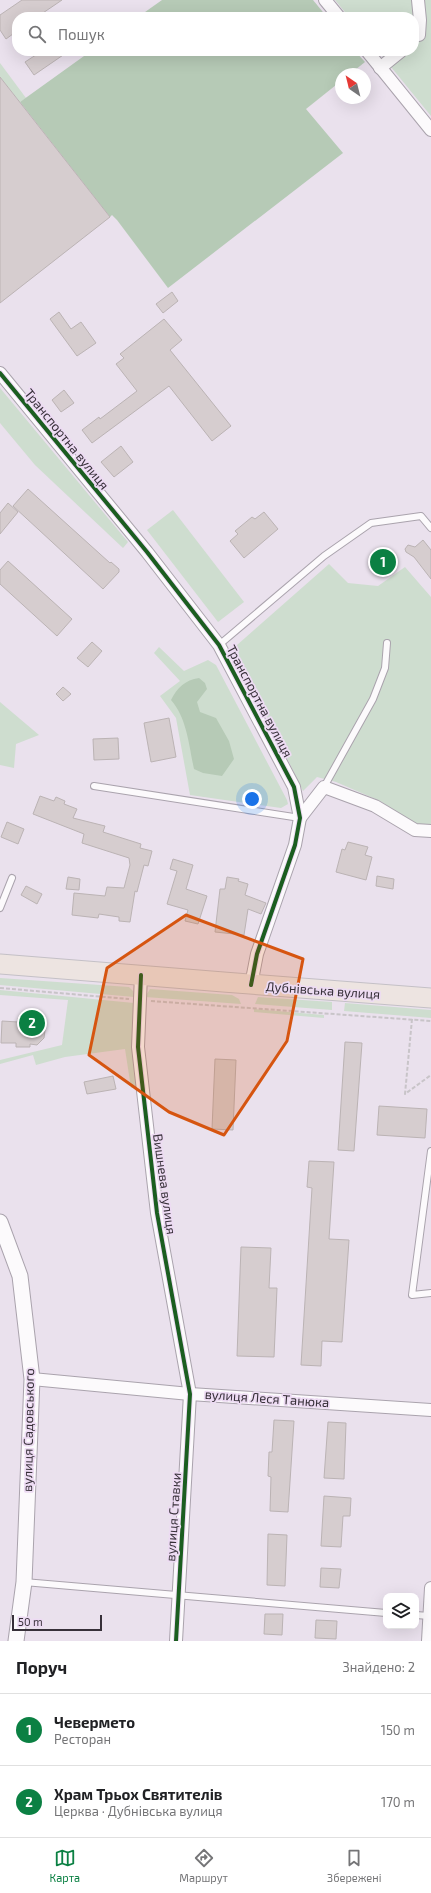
<!DOCTYPE html>
<html lang="uk">
<head>
<meta charset="utf-8">
<style>
	:root { --surface:#fff; --page:#f6f6f6; --text:#202124; --muted:#757577; --line:#e0e0e0; --accent:#0b8043 }
	body { margin:0; font-family:"Exo 2",sans-serif; background:var(--page); color:var(--text) }
	.controls { position:absolute; right:12px; bottom:12px; display:grid; overflow:hidden; border-radius:8px; box-shadow:0 4px 16px #0002 }
	.controls button { width:36px; height:36px; display:grid; place-items:center; padding:0; border:0; border-bottom:1px solid var(--line); background:var(--surface); color:var(--text); font:20px sans-serif }
	.compass { position:absolute; left:335px; top:68px; width:36px; height:36px; border-radius:50%; background:var(--surface); box-shadow:0 4px 16px #0002; rotate:325deg }
	.scale { position:absolute; left:12px; bottom:10px; width:90px; box-sizing:border-box; padding-left:4px; border:2px solid #373039; border-top:0; font-size:11px; line-height:14px; white-space:nowrap; color:#373039; -webkit-text-stroke:3px #eddbf3; paint-order:stroke }
	.you { position:absolute; left:252px; top:799px; width:14px; height:14px; margin:-10px; border:3px solid #fff; border-radius:50%; background:#1a73e8; box-shadow:0 0 0 6px #1a73e833 }
	.badge { display:grid; place-items:center; width:26px; height:26px; border-radius:50%; background:var(--accent); color:#fff; font-size:13px; font-weight:700 }
	.pin { position:absolute; translate:-50% -50%; border:2px solid #fff; box-shadow:0 1px 4px #0006 }
	.list { margin:0; padding:0; list-style:none }
	h2 { display:flex; justify-content:space-between; align-items:center; height:52px; margin:0; padding:0 16px; font-size:17px }
	h2 small { font-size:13px; font-weight:400; color:var(--muted) }
	.list li { display:grid; grid-template-columns:26px 1fr auto; gap:12px; align-items:center; box-sizing:border-box; height:72px; padding:0 16px; border-top:1px solid var(--line) }
	.list b { display:block; font-size:15px; white-space:nowrap }
	.list p { margin:0; font-size:13px; white-space:nowrap; color:var(--muted) }
	.list em { font-size:13px; font-style:normal; color:var(--muted) }
	.icon { flex:none; width:22px; height:22px; fill:none; stroke:currentColor; stroke-width:2; stroke-linecap:round; stroke-linejoin:round }
	.map { position:relative; flex:none; width:431px; height:1641px; overflow:hidden }
	.search { position:absolute; background:var(--surface); box-shadow:0 4px 16px #0002; left:12px; right:12px; top:12px; height:44px; display:flex; align-items:center; gap:10px; box-sizing:border-box; padding:0 14px; border-radius:16px; color:var(--muted); font-size:15px }
	.sheet { height:196px; background:var(--surface) }
	nav { display:flex; justify-content:space-around; align-items:center; box-sizing:border-box; height:56px; border-top:1px solid var(--line); background:var(--surface); font-size:11px; color:var(--muted) }
	nav a { display:grid; justify-items:center; gap:2px }
	nav .on { color:var(--accent) }
	.map>svg:first-child { display:block }
	.green { fill:#ceddcf }
	.forest { fill:#b6cab6 }
	.building { fill:#d6cdcf; stroke:#bbb3b4 }
	.lines { fill:none; stroke-linecap:round; stroke-linejoin:round }
	.service-casing { stroke:#aaa3ad; stroke-width:8 }
	.minor-casing { stroke:#aaa3ad; stroke-width:14 }
	.tertiary-casing { stroke:#aaa3ad; stroke-width:17 }
	.primary-casing { stroke:#c4c0c6; stroke-width:21 }
	.path { stroke:#c8c4c8; stroke-width:2; stroke-dasharray:4 2; stroke-linecap:butt }
	.service { stroke:#fcfafc; stroke-width:6 }
	.minor { stroke:#fcfafc; stroke-width:12 }
	.tertiary { stroke:#fcfafc; stroke-width:15 }
	.primary { stroke:#ede4e1; stroke-width:19 }
	.cycleway-casing { stroke:#eddbf3; stroke-width:6 }
	.cycleway { stroke:#1b5e20; stroke-width:4 }
	.marked { fill:#d65510; fill-opacity:0.2; stroke:#d65510; stroke-width:3; stroke-linejoin:round }
	.labels { text-anchor:middle; dominant-baseline:central; stroke-width:3.5; stroke-linejoin:round; paint-order:stroke }
	.street-label { font-size:13px; fill:#373039; stroke:#eddbf3 }
</style>
</head>
<body>
<div class="map">
<svg width="431" height="1641" viewBox="0 0 431 1641">
	<rect width="100%" height="100%" fill="#eae1ed"/>
	<!-- green -->
	<g class="green">
		<path d="M335,0H431V116L378,51H414V17H349Z"/>
		<path d="M0,63L26,98L20,102L0,77Z"/>
		<path d="M0,388L128,542L123,548L35,465L0,423Z"/>
		<path d="M173,510L244,602L218,622L147,530Z"/>
		<path d="M329,564L348,583L378,586L405,567L431,597V826H418L380,801L336,782L317,777L303,791L240,661L237,645Z"/>
		<path d="M159,647L184,671L208,660L216,665L287,800L288,804L281,808L190,795L176,718L160,696L180,681L154,653Z"/>
		<path d="M0,702L39,735L16,744L14,768L0,765Z"/>
		<path d="M0,978L129,987L133,991L134,997L0,985Z"/>
		<path d="M150,989L232,995L239,999L241,1004L145,997Z"/>
		<path d="M0,990L134,1003L133,1047L136,1087L131,1088L125,1049L65,1057L36,1065L33,1055L0,1064V1060L62,1045L68,1000L0,995Z"/>
		<path d="M258,997L332,1002V1010L255,1004Z"/>
		<path d="M345,1003L431,1010V1018L344,1011Z"/>
		<path d="M254,1009L324,1015V1018L254,1012Z"/>
	</g>
	<!-- forest -->
	<g class="forest">
		<path d="M162,0H313L327,17H138Z"/>
		<path d="M91,51H355L365,62L350,74H341V81L306,109L343,153L168,288L117,220L112,215L110,217L20,102Z"/>
		<path d="M199,678L205,683L207,689L197,702L200,712L216,718L229,741L234,759L222,776L203,773L194,769C189,746 187,718 171,700C177,688 185,680 199,678Z"/>
	</g>
	<!-- building -->
	<g class="building">
		<path d="M22,0H62L37,17H17V31L6,39L0,30V15Z"/>
		<path d="M42,51H69L34,75L25,62Z"/>
		<path d="M0,77L110,217L0,303Z"/>
		<path d="M172,292L178,301L163,313L156,304Z"/>
		<path d="M59,312L71,329L81,322L96,343L77,356L50,319Z"/>
		<path d="M164,319L182,340L170,350L231,426L212,441L169,386L92,443L82,430L99,417L100,419L137,391L116,364L124,358L120,354Z"/>
		<path d="M64,390L74,403L61,412L52,400Z"/>
		<path d="M121,446L133,462L114,477L101,462Z"/>
		<path d="M28,489L110,563L111,562L119,569V572L103,589L13,506Z"/>
		<path d="M8,503L18,512L0,534V513Z"/>
		<path d="M264,512L278,529L244,558L230,541L238,534L235,531L252,517L255,519Z"/>
		<path d="M423,540L431,550V579L414,557L406,552L405,549L408,545L415,547Z"/>
		<path d="M8,561L72,619L57,636L0,584V570Z"/>
		<path d="M92,642L102,651L88,667L77,658Z"/>
		<path d="M63,687L71,694L63,701L56,694Z"/>
		<path d="M169,718L176,757L151,762L144,723Z"/>
		<path d="M118,738L119,759L94,760L93,739Z"/>
		<path d="M40,796L54,801L56,797L65,801L64,804L77,809L73,818L105,826L103,832L141,844L140,848L152,851L148,866L144,865L137,892L135,891L130,922L119,921V917L99,914L98,918L72,915L74,893L105,896L107,887L124,888L130,865L129,858L82,843L84,834L33,814Z"/>
		<path d="M7,822L24,829L18,844L1,837Z"/>
		<path d="M348,842L368,847L365,855L372,857L366,880L336,872L342,849L345,850Z"/>
		<path d="M173,859L193,865L186,889L207,896L198,924L185,921L188,910L167,904L177,871L170,869Z"/>
		<path d="M377,876L394,879L393,889L376,886Z"/>
		<path d="M68,877L80,879L79,890L66,889Z"/>
		<path d="M227,877L239,879L238,881L248,884L245,895L266,903L261,914L248,909L244,935L215,932L220,889H225Z"/>
		<path d="M26,886L42,894L37,904L21,895Z"/>
		<path d="M18,1018H32L31,1023H39L45,1030L44,1038L37,1045L30,1044V1047H16V1043H1L2,1021L18,1022Z"/>
		<path d="M345,1042L362,1043L354,1151L338,1150Z"/>
		<path d="M215,1059L236,1060L233,1130L212,1129Z"/>
		<path d="M113,1076L116,1089L87,1094L84,1082Z"/>
		<path d="M379,1106L427,1109L425,1138L377,1135Z"/>
		<path d="M309,1161L334,1162L329,1239L349,1240L342,1342L322,1341L321,1366L301,1365L312,1188L307,1187Z"/>
		<path d="M241,1247L271,1248L269,1288H277L274,1357L237,1356Z"/>
		<path d="M274,1420L294,1421L288,1512L270,1511L271,1477L268,1476L269,1452H272Z"/>
		<path d="M328,1422L346,1423L344,1479L324,1478Z"/>
		<path d="M324,1496L351,1498L350,1516H343L341,1547L321,1546Z"/>
		<path d="M268,1534L287,1535L285,1586L267,1585Z"/>
		<path d="M321,1568L341,1569L339,1588L320,1587Z"/>
		<path d="M265,1614H283L282,1635L264,1634Z"/>
		<path d="M316,1620L337,1621L336,1639L315,1638Z"/>
	</g>
	<g class="lines">
		<!-- service casing -->
		<g class="service-casing">
			<g id="service">
				<path d="M219,645L324,556L371,523L421,516L431,528"/>
				<path d="M94,786L300,818"/>
				<path d="M324,787L373,699L385,668L387,643"/>
				<path d="M0,908L12,878"/>
				<path d="M431,1151L412,1295L431,1293"/>
				<path d="M24,1582L386,1613"/>
				<path d="M416,1615L429,1616"/>
			</g>
		</g>
		<!-- minor casing -->
		<g class="minor-casing">
			<g id="minor">
				<path d="M325,0L339,17"/>
				<path d="M418,0L420,20L419,35"/>
				<path d="M367,51L431,130"/>
				<path d="M380,68L401,51"/>
				<path d="M0,373L147,552L219,645L294,787L300,818L295,845L257,954L251,985"/>
				<path d="M300,818L324,787L375,806L415,830L431,831"/>
				<path d="M141,975L138,1047L157,1213L190,1394L176,1641"/>
				<path d="M32,1379L190,1394L431,1410"/>
				<path d="M428,1641L431,1588"/>
			</g>
		</g>
		<!-- tertiary casing -->
		<g class="tertiary-casing">
			<path id="tertiary" d="M0,1222L20,1276L32,1379L24,1582L16,1641"/>
		</g>
		<!-- primary casing -->
		<g class="primary-casing">
			<path id="primary" d="M0,964C144,975 287,988 431,998"/>
		</g>
		<!-- path -->
		<g class="path">
			<path d="M0,988L129,999"/>
			<path d="M151,1001L431,1021"/>
			<path d="M412,1019L405,1094L431,1075"/>
		</g>
		<!-- service -->
		<use href="#service" class="service"/>
		<!-- minor -->
		<use href="#minor" class="minor"/>
		<!-- tertiary -->
		<use href="#tertiary" class="tertiary"/>
		<!-- primary -->
		<use href="#primary" class="primary"/>
		<!-- cycleway casing -->
		<g class="cycleway-casing">
			<g id="cycleway">
				<path d="M0,373L147,552L219,645L294,787L300,818L295,845L257,954L251,985"/>
				<path d="M141,975L138,1047L157,1213L190,1394L176,1641"/>
			</g>
		</g>
		<!-- cycleway -->
		<use href="#cycleway" class="cycleway"/>
	</g>
	<!-- marked area -->
	<path class="marked" d="M186,915L303,959L287,1041L224,1135L169,1112L89,1055L107,968Z"/>
	<g class="labels">
		<!-- street labels -->
		<g class="street-label">
			<text transform="translate(67 439) rotate(51)">Транспортна вулиця</text>
			<text transform="translate(260 701) rotate(62)">Транспортна вулиця</text>
			<text transform="translate(323 990) rotate(4)">Дубнівська вулиця</text>
			<text transform="translate(165 1184) rotate(82)">Вишнева вулиця</text>
			<text transform="translate(267 1398) rotate(4)">вулиця Леся Танюка</text>
			<text transform="translate(28 1430) rotate(-89)">вулиця Садовського</text>
			<text transform="translate(173 1517) rotate(-86)">вулиця Ставки</text>
		</g>
	</g>
</svg>
<div class="controls">
<button><svg class="icon" aria-label="layers" viewBox="0 0 24 24"><path d="M12 4l9 5-9 5-9-5zM3 14l9 5 9-5"/></svg></button>
</div>
<svg class="compass" viewBox="-18 -18 36 36"><path d="M0-13l5 13h-10z" fill="#e53935"/><path d="M0 13l5-13h-10z" fill="#757577"/></svg>
<div class="scale">50 m</div>
<div class="you"></div>
<div class="pin badge" style="left:383px;top:562px">1</div>
<div class="pin badge" style="left:32px;top:1023px">2</div>
<div class="search"><svg class="icon" aria-label="search" viewBox="0 0 24 24"><circle cx="10" cy="10" r="6"/><path d="M15 15l6 6"/></svg>Пошук</div>
</div>
<section class="sheet">
<h2>Поруч<small>Знайдено: 2</small></h2>
<ul class="list">
<li><span class="badge">1</span><div><b>Чевермето</b><p>Ресторан</p></div><em>150 m</em></li>
<li><span class="badge">2</span><div><b>Храм Трьох Святителів</b><p>Церква · Дубнівська вулиця</p></div><em>170 m</em></li>
</ul>
</section>
<nav>
<a class="on"><svg class="icon" aria-label="map" viewBox="0 0 24 24"><path d="M3 6l6-2 6 2 6-2v14l-6 2-6-2-6 2zM9 4v14M15 6v14"/></svg>Карта</a>
<a><svg class="icon" aria-label="directions" viewBox="0 0 24 24"><path d="M12 3l9 9-9 9-9-9zM9 14v-3h6M13 9l2 2-2 2"/></svg>Маршрут</a>
<a><svg class="icon" aria-label="saved" viewBox="0 0 24 24"><path d="M7 4h10v16l-5-4-5 4z"/></svg>Збережені</a>
</nav>
</body>
</html>
